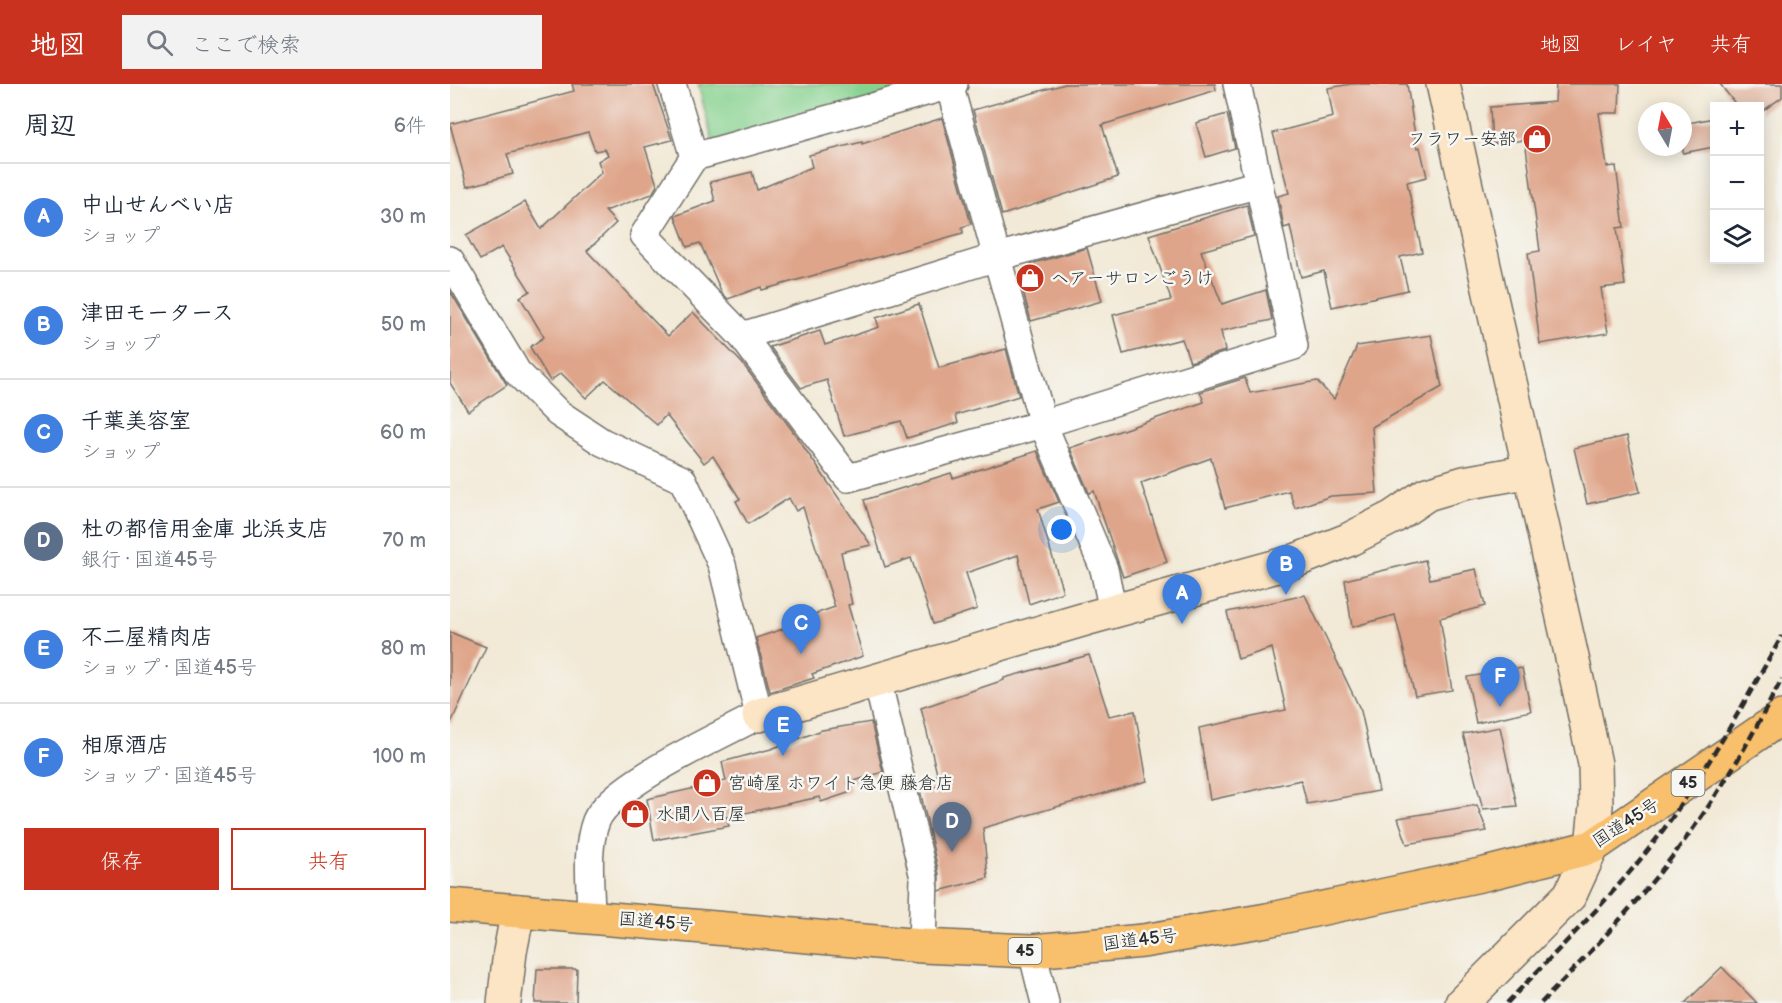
<!DOCTYPE html>
<html lang="ja">
<head>
<meta charset="utf-8">
<style>
	:root { --surface:#fff; --page:#f2f2f3; --text:#1f2937; --muted:#747a83; --line:#e0e1e3; --accent:#c8321e }
	body { margin:0; font-family:"Balsamiq Sans","Klee One",sans-serif; background:var(--page); color:var(--text) }
	.controls { position:absolute; right:18px; top:18px; display:grid; overflow:hidden; border-radius:0px; box-shadow:0 3px 15px #0003 }
	.controls button { width:54px; height:54px; display:grid; place-items:center; padding:0; border:0; border-bottom:2px solid var(--line); background:var(--surface); color:var(--text); font:30px sans-serif }
	.compass { position:absolute; left:1188px; top:18px; width:54px; height:54px; border-radius:50%; background:var(--surface); box-shadow:0 3px 15px #0003; rotate:350deg }
	.you { position:absolute; left:612px; top:446px; width:21px; height:21px; margin:-15px; border:4px solid #fff; border-radius:50%; background:#1a73e8; box-shadow:0 0 0 9px #1a73e833 }
	.badge { display:grid; place-items:center; width:39px; height:39px; border-radius:50%; background:var(--accent); color:#fff; font-size:20px; font-weight:700 }
	.pin { position:absolute; translate:-50% -50px; filter:drop-shadow(0 2px 3px #0008) }
	.pin::after { content:''; position:absolute; top:32px; width:21px; height:18px; background:inherit; clip-path:polygon(0 0,100% 0,50% 100%) }
	.list { margin:0; padding:0; list-style:none }
	h2 { display:flex; justify-content:space-between; align-items:center; height:78px; margin:0; padding:0 24px; font-size:26px }
	h2 small { font-size:20px; font-weight:400; color:var(--muted) }
	.list li { display:grid; grid-template-columns:39px 1fr auto; gap:18px; align-items:center; box-sizing:border-box; height:108px; padding:0 24px; border-top:2px solid var(--line) }
	.list b { display:block; font-size:22px; white-space:nowrap }
	.list p { margin:0; font-size:20px; white-space:nowrap; color:var(--muted) }
	.list em { font-size:20px; font-style:normal; color:var(--muted) }
	.actions { display:flex; gap:12px; padding:18px 24px }
	.actions a { flex:1; padding:14px 0; border:2px solid var(--accent); border-radius:0px; text-align:center; font-size:21px; color:var(--accent) }
	.actions .main { background:var(--accent); color:#fff }
	.icon { flex:none; width:33px; height:33px; fill:none; stroke:currentColor; stroke-width:2; stroke-linecap:round; stroke-linejoin:round }
	.map { position:relative; flex:none; width:1332px; height:919px; overflow:hidden }
	header { display:flex; align-items:center; gap:36px; box-sizing:border-box; height:84px; padding:0 30px; background:var(--accent); color:#fff }
	header strong { font-size:28px }
	nav { display:flex; gap:33px; margin-inline-start:auto; font-size:21px }
	.search { width:420px; height:54px; background:var(--page); display:flex; align-items:center; gap:15px; box-sizing:border-box; padding:0 21px; border-radius:0px; color:var(--muted); font-size:22px }
	main { display:flex }
	aside { flex:1; background:var(--surface) }
	.map>svg:first-child { display:block }
	.green { fill:#86d28f; stroke:#587e5d; stroke-width:1.5 }
	.building { fill:#dfa58a }
	.lines { fill:none; stroke-linecap:round; stroke-linejoin:round }
	.street-casing { stroke:#716e67; stroke-width:30 }
	.secondary-casing { stroke:#716e67; stroke-width:36 }
	.highway-casing { stroke:#716e67; stroke-width:36 }
	.street { stroke:#fff; stroke-width:27 }
	.secondary { stroke:#fce5c4; stroke-width:33 }
	.highway { stroke:#f8bf6c; stroke-width:33 }
	.rail { stroke:#2b2b2b; stroke-width:4.5; stroke-dasharray:9 4.5; stroke-linecap:butt }
	.labels { text-anchor:middle; dominant-baseline:central; stroke-width:5; stroke-linejoin:round; paint-order:stroke }
	.shield { fill:#f6f6f2; stroke:#686867; stroke-width:1.5 }
	.shield-label { font-size:16px; font-weight:bold; fill:#2b2b2b }
	.poi-label { font-size:18px; fill:#2b2b2b; stroke:#f6f6f2; text-anchor:start }
	.street-label { font-size:18px; fill:#2b2b2b; stroke:#f6f6f2 }
</style>
</head>
<body>
<header>
<strong>地図</strong>
<div class="search"><svg class="icon" aria-label="search" viewBox="0 0 24 24"><circle cx="10" cy="10" r="6"/><path d="M15 15l6 6"/></svg>ここで検索</div>
<nav><a>地図</a><a>レイヤ</a><a>共有</a></nav>
</header>
<main>
<aside>
<h2>周辺<small>6件</small></h2>
<ul class="list">
<li><span class="badge" style="background:#3f7fe0">A</span><div><b>中山せんべい店</b><p>ショップ</p></div><em>30 m</em></li>
<li><span class="badge" style="background:#3f7fe0">B</span><div><b>津田モータース</b><p>ショップ</p></div><em>50 m</em></li>
<li><span class="badge" style="background:#3f7fe0">C</span><div><b>千葉美容室</b><p>ショップ</p></div><em>60 m</em></li>
<li><span class="badge" style="background:#5c6f8a">D</span><div><b>杜の都信用金庫 北浜支店</b><p>銀行 · 国道45号</p></div><em>70 m</em></li>
<li><span class="badge" style="background:#3f7fe0">E</span><div><b>不二屋精肉店</b><p>ショップ · 国道45号</p></div><em>80 m</em></li>
<li><span class="badge" style="background:#3f7fe0">F</span><div><b>相原酒店</b><p>ショップ · 国道45号</p></div><em>100 m</em></li>
</ul>
<div class="actions"><a class="main">保存</a><a>共有</a></div>
</aside>
<div class="map">
<svg width="1332" height="919" viewBox="0 0 1332 919">
	<rect width="100%" height="100%" fill="#f6f6f2"/>
	<filter id="ink" filterUnits="userSpaceOnUse"><feTurbulence type="fractalNoise" baseFrequency=".0167" numOctaves="2"/><feDisplacementMap in="SourceGraphic" scale="12" xChannelSelector="R" yChannelSelector="G"/><feConvolveMatrix kernelMatrix="1 2 1 2 8 2 1 2 1" color-interpolation-filters="sRGB"/></filter>
	<filter id="wash" filterUnits="userSpaceOnUse"><feTurbulence type="fractalNoise" baseFrequency=".008" numOctaves="4" result="noise"/><feDisplacementMap in="SourceGraphic" scale="24" xChannelSelector="R" yChannelSelector="G"/><feGaussianBlur stdDeviation="1.35" result="paint"/><feColorMatrix in="noise" values="0 0 0 0 0 0 0 0 0 0 0 0 0 0 0 0 0 1.4 0 .05"/><feComposite in="paint" operator="in"/></filter>
	<g filter="url(#wash)">
		<rect width="100%" height="100%" fill="#f2e9d6"/>
		<!-- green -->
		<path class="green" d="M248,0H484L265,67Z"/>
		<g id="blocks">
			<!-- building -->
			<g class="building">
				<path d="M122,0H203L222,56L195,63L207,101L202,110L155,127L166,139L137,167L218,252L243,228L292,279L342,346L421,461L391,468L402,520L398,521L413,572L362,590L364,594L320,608L306,554L354,538L353,534L385,523L353,423L346,427L339,414L298,440L286,417L290,415L263,372L254,379L216,331L207,341L155,296L136,314L111,289L100,297L80,263L94,253L70,213L80,207L52,163L30,176L16,151L75,118L91,145L152,88L148,77L158,71L155,65L145,67L138,48L57,70L63,90L17,103L0,40L124,7Z"/>
				<path d="M615,0H765L766,6L652,41L668,93L552,131L523,26Z"/>
				<path d="M901,0H957L967,64L970,63L977,93L957,98L972,168L950,173L958,206L882,223L874,187L851,193L840,142L834,144L828,112L839,109L823,49L883,33L878,4Z"/>
				<path d="M1106,0H1170L1169,29H1149L1157,83L1166,82L1174,143L1167,144L1175,201L1151,204L1158,249L1090,260L1078,169L1090,167L1075,56L1042,60L1040,23L1105,18Z"/>
				<path d="M1270,0H1332V13L1310,29V22H1287Z"/>
				<path d="M777,30L785,64L756,73L746,39Z"/>
				<path d="M492,34L521,140L512,143L513,149L312,206L311,203L278,215L272,209L250,159L237,163L225,132L265,117L260,98L302,88L307,106L362,83L359,71L412,58V60Z"/>
				<path d="M1264,34V63L1233,69V40Z"/>
				<path d="M797,121L804,152L751,167L772,220L816,206L822,236L771,247L775,267L740,278L732,255L673,270L663,231L721,216L699,151Z"/>
				<path d="M637,164L652,217L581,237L572,203L586,199L581,180Z"/>
				<path d="M0,207L57,301L18,327L0,299Z"/>
				<path d="M469,220L489,284L556,265L569,312L506,331L508,339L457,354L451,337L394,352L377,296L351,304L320,263L370,247L375,261L429,243L426,234Z"/>
				<path d="M981,251L992,303L922,343L927,409L881,412L845,424L839,407L775,424L761,374L691,399L717,478L673,493L644,407L639,409L620,364L754,318L750,308L795,294L800,309L867,297L884,315L907,262Z"/>
				<path d="M1177,352L1190,408L1137,420L1124,364Z"/>
				<path d="M587,367L609,418L588,425L613,508L579,520L568,471L516,489L527,525L483,540L461,474L435,483L414,416L501,389L503,394Z"/>
				<path d="M975,476L980,495L1026,485L1035,522L990,534L1002,606L965,612L945,531L902,543L895,496Z"/>
				<path d="M855,511L911,627L929,707L857,720L851,696L760,716L749,644L836,626L822,564L788,575L777,528Z"/>
				<path d="M0,548L36,563L0,641Z"/>
				<path d="M639,571L659,632L685,627L697,697L533,744L538,794L489,807V790L470,706L490,702L471,624L554,596V594Z"/>
				<path d="M1072,584L1081,627L1026,639L1017,593Z"/>
				<path d="M421,638L433,688L398,699L401,708L371,718L370,713L276,733L279,742L204,756L197,715L276,697L272,678L321,665L372,646Z"/>
				<path d="M1050,643L1067,722L1033,725L1013,650Z"/>
				<path d="M1027,721L1037,747L957,760L948,734Z"/>
				<path d="M1272,883L1307,919H1235Z"/>
				<path d="M87,885H127L126,919H85Z"/>
			</g>
		</g>
	</g>
	<g filter="url(#ink)">
		<use href="#blocks" fill-opacity="0" stroke="#716e67" stroke-width="1.5"/>
		<g class="lines">
			<!-- street casing -->
			<g class="street-casing">
				<g id="street">
					<path d="M222,0L244,73L194,151L292,252L398,394L593,340L844,262L787,0"/>
					<path d="M499,0L593,340L654,485L663,527"/>
					<path d="M244,73L504,0"/>
					<path d="M0,176L67,288L108,329L152,358L233,396L272,481L309,631C272,651 160,701 146,737C135,766 141,803 141,833"/>
					<path d="M292,252L547,173L809,100"/>
					<path d="M427,595L474,794L472,862"/>
					<path d="M582,867L595,919"/>
				</g>
			</g>
			<!-- secondary casing -->
			<g class="secondary-casing">
				<g id="secondary">
					<path d="M993,0L1130,609L1145,680L1146,722L1142,763L1120,811L1012,919"/>
					<path d="M309,631L639,534L842,478L898,456L943,433L977,410L1014,399L1081,387"/>
					<path d="M54,919L60,868L68,827"/>
				</g>
			</g>
			<!-- highway casing -->
			<g class="highway-casing">
				<path id="highway" d="M0,821L472,862L582,867L693,857L817,836L1035,790L1142,763L1332,633"/>
			</g>
			<!-- street -->
			<use href="#street" class="street"/>
			<!-- secondary -->
			<use href="#secondary" class="secondary"/>
			<!-- highway -->
			<use href="#highway" class="highway"/>
			<!-- rail -->
			<g class="rail">
				<path d="M1057,919C1113,860 1174,802 1221,735C1262,677 1297,614 1332,552"/>
				<path d="M1091,919C1155,854 1220,784 1269,706C1292,671 1312,632 1332,595"/>
			</g>
		</g>
	</g>
	<!-- icons -->
	<defs>
		<g id="shop-disc" transform="scale(1.5)"><circle r="9.5" fill="#c8321e" stroke="#f6f6f2"/><path d="M-5-2.5h2.3a2.7 3.5 0 0 1 5.4 0H5L5.5 6h-11ZM-1.5-2.5h3a1.5 2.3 0 0 0-3 0Z" fill="#fff"/></g>
	</defs>
	<g fill-rule="evenodd">
		<use href="#shop-disc" x="1087" y="55"/>
		<use href="#shop-disc" x="580" y="194"/>
		<use href="#shop-disc" x="257" y="699"/>
		<use href="#shop-disc" x="185" y="730"/>
	</g>
	<g class="labels">
		<!-- shield labels -->
		<g class="shield">
			<rect x="1221.5" y="686" width="33" height="26" rx="4.5"/>
			<rect x="558.5" y="854" width="33" height="26" rx="4.5"/>
		</g>
		<g class="shield-label">
			<text x="1238" y="699">45</text>
			<text x="575" y="867">45</text>
		</g>
		<!-- poi labels -->
		<g class="poi-label">
			<text x="1066" y="55" text-anchor="end">フラワー安部</text>
			<text x="601" y="194">ヘアーサロンごうけ</text>
			<text x="278" y="699">宮崎屋 ホワイト急便 藤倉店</text>
			<text x="206" y="730">水間八百屋</text>
		</g>
		<!-- street labels -->
		<g class="street-label">
			<text transform="translate(1176 739) rotate(-33)">国道45号</text>
			<text transform="translate(206 838) rotate(5)">国道45号</text>
			<text transform="translate(690 856) rotate(-7)">国道45号</text>
		</g>
	</g>
</svg>
<div class="controls">
<button>+</button>
<button>−</button>
<button><svg class="icon" aria-label="layers" viewBox="0 0 24 24"><path d="M12 4l9 5-9 5-9-5zM3 14l9 5 9-5"/></svg></button>
</div>
<svg class="compass" viewBox="-18 -18 36 36"><path d="M0-13l5 13h-10z" fill="#e53935"/><path d="M0 13l5-13h-10z" fill="#747a83"/></svg>
<div class="you"></div>
<div class="pin badge" style="left:732px;top:540px;background:#3f7fe0">A</div>
<div class="pin badge" style="left:836px;top:511px;background:#3f7fe0">B</div>
<div class="pin badge" style="left:351px;top:570px;background:#3f7fe0">C</div>
<div class="pin badge" style="left:502px;top:768px;background:#5c6f8a">D</div>
<div class="pin badge" style="left:333px;top:672px;background:#3f7fe0">E</div>
<div class="pin badge" style="left:1050px;top:623px;background:#3f7fe0">F</div>
</div>
</main>
</body>
</html>
